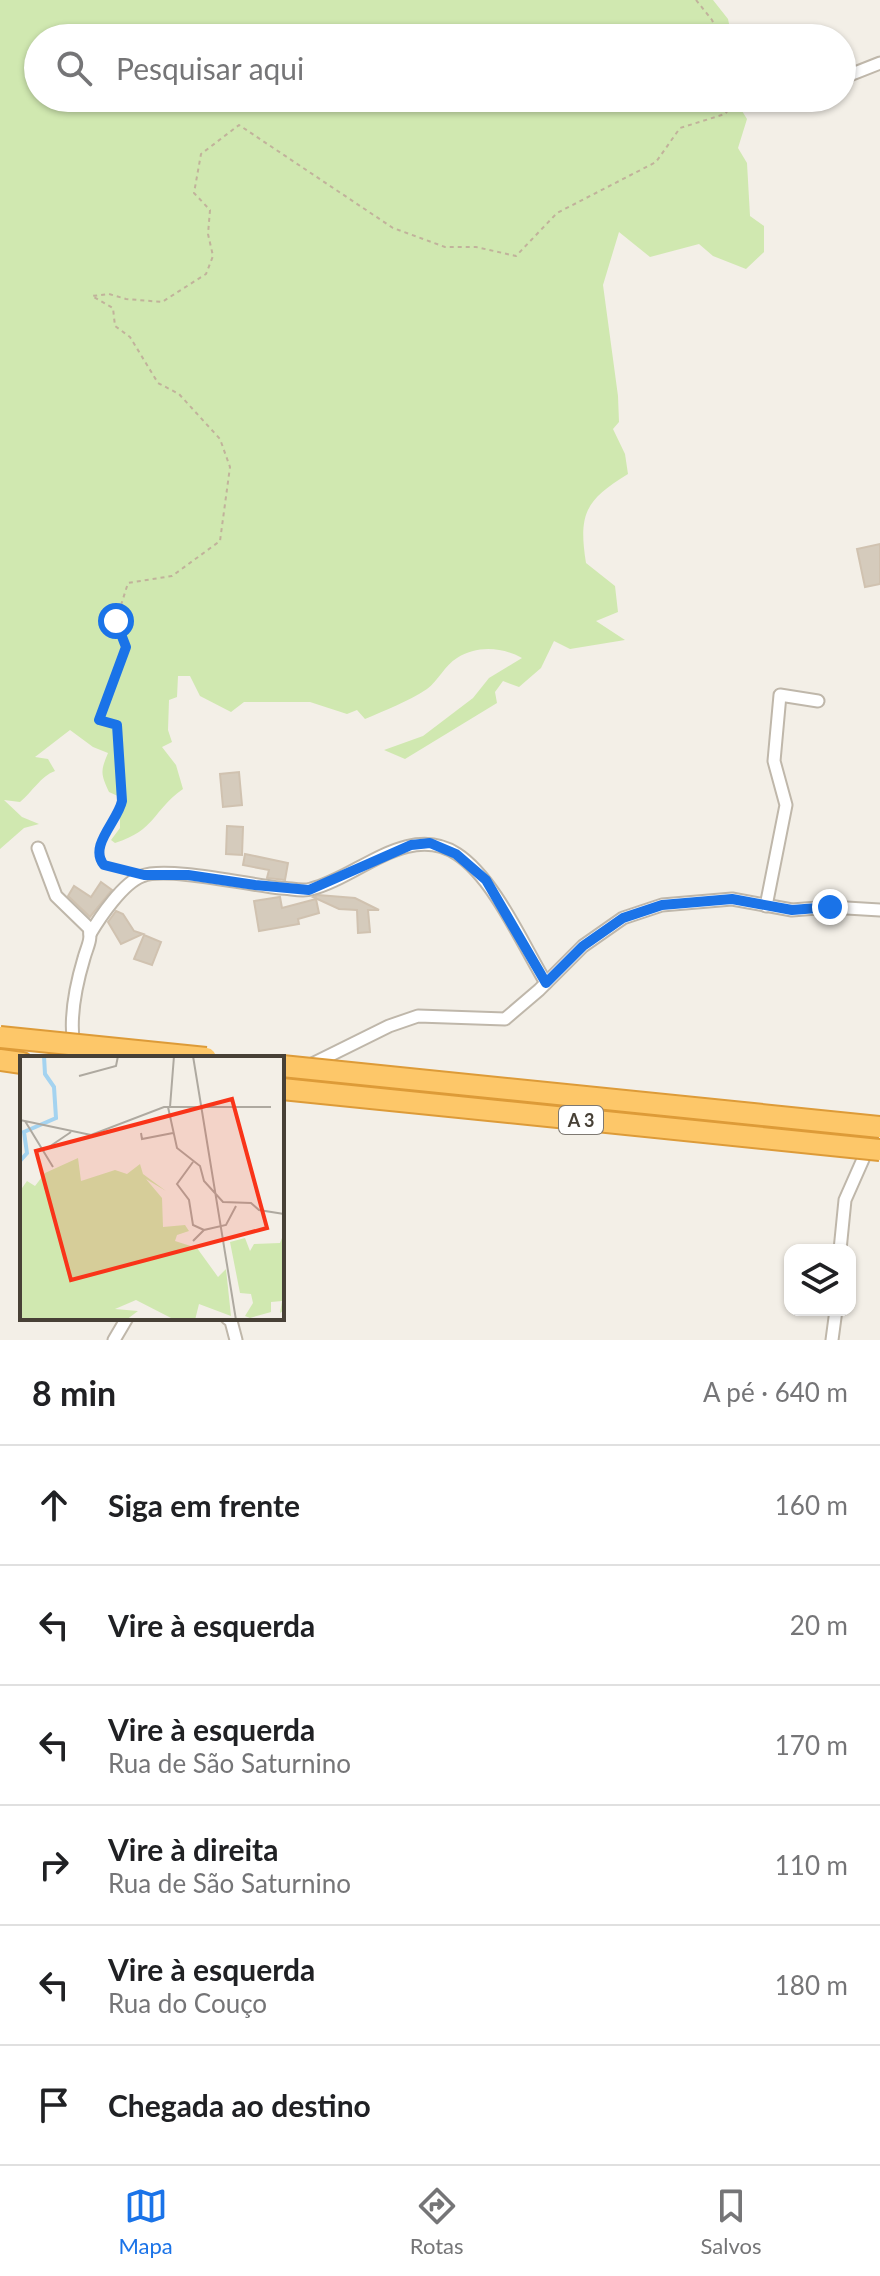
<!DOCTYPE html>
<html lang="pt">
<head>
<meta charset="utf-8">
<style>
	:root { --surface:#fff; --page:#f6f6f6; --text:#202124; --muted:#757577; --line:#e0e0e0; --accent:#1a73e8 }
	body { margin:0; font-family:Lato,sans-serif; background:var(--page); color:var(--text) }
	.controls { position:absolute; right:24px; bottom:24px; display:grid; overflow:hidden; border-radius:16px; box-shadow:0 2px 6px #0004 }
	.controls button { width:72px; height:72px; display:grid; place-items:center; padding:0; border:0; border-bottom:2px solid var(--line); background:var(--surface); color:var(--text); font:40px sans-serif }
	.stop { position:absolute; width:24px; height:24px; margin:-18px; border:6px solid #1a73e8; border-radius:50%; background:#fff }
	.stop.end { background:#1a73e8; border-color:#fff; box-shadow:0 2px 8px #0008 }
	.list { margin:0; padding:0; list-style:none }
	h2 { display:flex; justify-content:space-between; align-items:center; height:104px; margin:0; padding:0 32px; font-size:34px }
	h2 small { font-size:26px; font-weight:400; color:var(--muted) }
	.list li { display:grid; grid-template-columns:52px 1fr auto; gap:24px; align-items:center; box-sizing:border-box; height:120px; padding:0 32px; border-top:2px solid var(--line) }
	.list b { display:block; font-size:30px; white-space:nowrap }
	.list p { margin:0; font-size:26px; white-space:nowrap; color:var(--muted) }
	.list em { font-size:26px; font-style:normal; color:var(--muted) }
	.icon { flex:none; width:44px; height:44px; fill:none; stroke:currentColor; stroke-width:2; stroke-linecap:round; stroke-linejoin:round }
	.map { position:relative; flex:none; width:880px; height:1340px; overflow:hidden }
	.search { position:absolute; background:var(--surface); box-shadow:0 2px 6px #0004; left:24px; right:24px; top:24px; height:88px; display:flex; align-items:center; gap:20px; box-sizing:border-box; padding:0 28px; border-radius:44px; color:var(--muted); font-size:30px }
	.sheet { height:824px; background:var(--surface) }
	nav { display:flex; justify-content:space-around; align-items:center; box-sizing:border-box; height:112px; border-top:2px solid var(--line); background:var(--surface); font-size:22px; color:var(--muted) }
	nav a { display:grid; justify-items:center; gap:4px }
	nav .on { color:var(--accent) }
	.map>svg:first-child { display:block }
	.green { fill:#d0e8b0 }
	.building { fill:#d5cbbc; stroke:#d0c2b0; stroke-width:2 }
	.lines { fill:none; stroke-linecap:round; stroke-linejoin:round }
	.minor-casing { stroke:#bfb7aa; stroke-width:15 }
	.motorway-casing { stroke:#dd9b38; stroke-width:24 }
	.path { stroke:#c1b29b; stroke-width:2; stroke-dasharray:4 4; stroke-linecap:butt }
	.minor { stroke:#fff; stroke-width:11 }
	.motorway { stroke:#fdc769; stroke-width:20 }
	.motorway-bridge-casing { stroke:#dd9b38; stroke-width:24; stroke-linecap:butt }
	.motorway-bridge { stroke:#fdc769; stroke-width:20 }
	.route { stroke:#1a73e8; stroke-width:10 }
	.labels { text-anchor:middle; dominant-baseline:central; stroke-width:6; stroke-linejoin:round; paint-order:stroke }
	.shield { fill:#fff; stroke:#7e7972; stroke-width:2 }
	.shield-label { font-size:18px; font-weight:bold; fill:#474036 }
	.inset-river { fill:none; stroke:#a4d3f0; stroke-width:4 }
	.inset-road { fill:none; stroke:#aea9a0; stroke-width:2 }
	.view { fill:#f93419; fill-opacity:0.15; stroke:#f93419; stroke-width:4 }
	.inset-edge { fill:none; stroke:#474036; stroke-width:4 }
</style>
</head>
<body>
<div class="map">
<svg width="880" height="1340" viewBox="0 0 880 1340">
	<rect width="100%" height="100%" fill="#f3efe7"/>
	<!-- green -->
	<path class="green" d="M0,0H713L728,19L732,38H38V98H734L747,119L738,148L747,163L750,216L764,226V252L746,269L713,256L699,244L650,257L619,232L603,285L618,396L619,422L613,429L625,454L628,474C586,500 578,513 586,563L615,586L618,612L596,621L625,640L570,649L554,641L541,668L519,687L503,681L495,692L497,703L405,759L384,750L423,736L473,698L489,678L522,658C502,647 477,645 457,658C445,665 438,681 427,689C407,702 386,710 365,719L357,710L347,714L310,702H244L231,712L200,696L190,676H178L177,697L169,700L168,730L172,742L162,747L176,765L183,789C152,811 156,830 115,843L111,840L120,828V797L109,792C101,774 100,772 108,753L93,747L70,730L35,757L48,759L55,771C41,776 32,792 20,802L4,800L22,817L39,824L24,828L0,849Z"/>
	<!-- building -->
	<g class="building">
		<path d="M880,544V584L865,587L857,549Z"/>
		<path d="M239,772L242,805L223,807L220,774Z"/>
		<path d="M227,826L243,827L242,855L226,854Z"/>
		<path d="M245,854L288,863L285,880L267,878L269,870L243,865Z"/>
		<path d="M101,882L112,890L90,917L68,896L74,886L91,897Z"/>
		<path d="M318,895L355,898L379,910H368L370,932L358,933L357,910L339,909L313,897Z"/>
		<path d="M280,897L282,908L316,899L319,913L298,919L299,924L259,931L254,901Z"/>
		<path d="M116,911L123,914L134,931L143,934L121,944L108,922Z"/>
		<path d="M144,935L161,942L152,965L134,959Z"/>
	</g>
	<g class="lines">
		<!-- minor casing -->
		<g class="minor-casing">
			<g id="minor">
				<path d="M842,78L880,63"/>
				<path d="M38,848L56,896L89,928C92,940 87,947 84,958C75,988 67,1028 77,1058"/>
				<path d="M766,906L786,805L774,761L780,695L818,701"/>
				<path d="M90,934C100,917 123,883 142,876C166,866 250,885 280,888C290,888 302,892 311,889C357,878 408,822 457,854C494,878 523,945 546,983"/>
				<path d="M282,1079L389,1026L418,1016L505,1019L539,990L583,946L623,918L662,905L732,899L792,910L830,907L880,910"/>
				<path d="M840,1250L845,1200L868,1148"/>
				<path d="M227,1318L231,1321L236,1340"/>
				<path d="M114,1340L127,1318"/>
				<path d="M832,1340L836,1310"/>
			</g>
		</g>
		<!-- motorway casing -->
		<g class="motorway-casing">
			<path id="motorway" d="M0,1060L22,1063"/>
		</g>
		<!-- path -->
		<g class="path">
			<path d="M696,0L712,20L720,38"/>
			<path d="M127,870L104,865L98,855C100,835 118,821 122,801L117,725L99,720L126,647L116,621L128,583L172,576L220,541L230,467L220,439L179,394L158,383L130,337L115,326L113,308L92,296L109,294L126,299L162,302L206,274L213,256L208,234L210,210L194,193L201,154L239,125L393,228L445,247H476L516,256L557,213L656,162L680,128L725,114L738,98"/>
		</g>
		<!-- minor -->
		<use href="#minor" class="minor"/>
		<!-- motorway -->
		<use href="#motorway" class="motorway"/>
		<!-- motorway-bridge casing -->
		<g class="motorway-bridge-casing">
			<g id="motorway-bridge">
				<path d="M0,1037L206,1058"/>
				<path d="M282,1066L880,1127"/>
				<path d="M282,1089L880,1150"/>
			</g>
		</g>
		<!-- motorway-bridge -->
		<use href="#motorway-bridge" class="motorway-bridge"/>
	</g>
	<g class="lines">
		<!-- route -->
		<path class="route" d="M116,621L126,647L99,720L117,725L122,801C118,821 88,846 104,865L144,875H188L255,885L309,890L411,845L430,843L456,854L486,880L546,983L583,946L623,918L662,905L732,899L792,910L830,907"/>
	</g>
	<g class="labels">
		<!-- shield labels -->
		<rect class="shield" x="559" y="1106" width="44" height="28" rx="6"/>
		<g class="shield-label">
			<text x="581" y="1120">A 3</text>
		</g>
	</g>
	<!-- overview -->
	<g transform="translate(20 1056)">
		<rect width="264" height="264" fill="#f3efe7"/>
		<path d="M58,102L61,125L95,114L107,118L120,108L123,118L146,135L126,123L142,142L143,171L165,169L169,175L157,179L155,185L177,192L198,221L206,213L211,260L179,248L175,264H155L116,244L95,253L118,255L106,264H1L0,135L7,125L15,130L25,117ZM264,177V254L260,257L262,245L251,246V256L230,262L225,260L233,247L231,238L220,237L210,186L225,182L230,195L234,188L260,187Z" fill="#d0e8b0"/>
		<path class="inset-river" d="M0,105L7,97L4,76L36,62L34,31L25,18L24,0"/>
		<path class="inset-road" d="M173,0L216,264M59,20L96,10L98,0M148,51L157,92L180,110L184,125L203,146L231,147L239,154L264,158M150,51L154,0M0,64L71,79L144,51H251M5,65L33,111M121,77L122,83L153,77M26,93L51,76M173,106L157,128L169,144L173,169L184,174M173,185L184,174L206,169L216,150"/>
		<path class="view" d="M212,43L247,172L51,224L16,95Z"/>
		<rect width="264" height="264" class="inset-edge"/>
	</g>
</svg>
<div class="controls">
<button><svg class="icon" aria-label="layers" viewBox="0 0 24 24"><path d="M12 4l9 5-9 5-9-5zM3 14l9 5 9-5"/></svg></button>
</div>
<div class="stop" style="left:116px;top:621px"></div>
<div class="stop end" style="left:830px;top:907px"></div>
<div class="search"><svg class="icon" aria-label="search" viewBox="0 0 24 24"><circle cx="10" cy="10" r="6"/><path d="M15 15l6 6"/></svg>Pesquisar aqui</div>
</div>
<section class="sheet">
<h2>8 min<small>A pé · 640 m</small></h2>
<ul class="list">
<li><svg class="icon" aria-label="ahead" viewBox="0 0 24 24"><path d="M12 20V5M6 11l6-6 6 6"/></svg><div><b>Siga em frente</b></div><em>160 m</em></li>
<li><svg class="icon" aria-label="left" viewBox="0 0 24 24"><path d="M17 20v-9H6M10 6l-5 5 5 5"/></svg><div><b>Vire à esquerda</b></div><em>20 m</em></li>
<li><svg class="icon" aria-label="left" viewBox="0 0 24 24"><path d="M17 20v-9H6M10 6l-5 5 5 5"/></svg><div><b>Vire à esquerda</b><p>Rua de São Saturnino</p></div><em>170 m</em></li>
<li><svg class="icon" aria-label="right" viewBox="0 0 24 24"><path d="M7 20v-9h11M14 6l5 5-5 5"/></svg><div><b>Vire à direita</b><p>Rua de São Saturnino</p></div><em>110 m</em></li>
<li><svg class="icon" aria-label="left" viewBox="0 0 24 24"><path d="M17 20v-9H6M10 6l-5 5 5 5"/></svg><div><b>Vire à esquerda</b><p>Rua do Couço</p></div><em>180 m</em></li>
<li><svg class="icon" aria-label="arrive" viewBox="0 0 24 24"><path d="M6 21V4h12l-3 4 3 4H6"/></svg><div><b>Chegada ao destino</b></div></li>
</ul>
</section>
<nav>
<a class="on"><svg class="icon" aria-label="map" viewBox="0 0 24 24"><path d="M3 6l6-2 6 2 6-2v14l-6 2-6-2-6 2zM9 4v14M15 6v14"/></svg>Mapa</a>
<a><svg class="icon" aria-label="directions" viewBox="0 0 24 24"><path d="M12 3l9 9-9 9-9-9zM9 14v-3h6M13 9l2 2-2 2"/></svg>Rotas</a>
<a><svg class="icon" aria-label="saved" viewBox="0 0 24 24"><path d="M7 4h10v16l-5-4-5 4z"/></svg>Salvos</a>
</nav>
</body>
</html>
